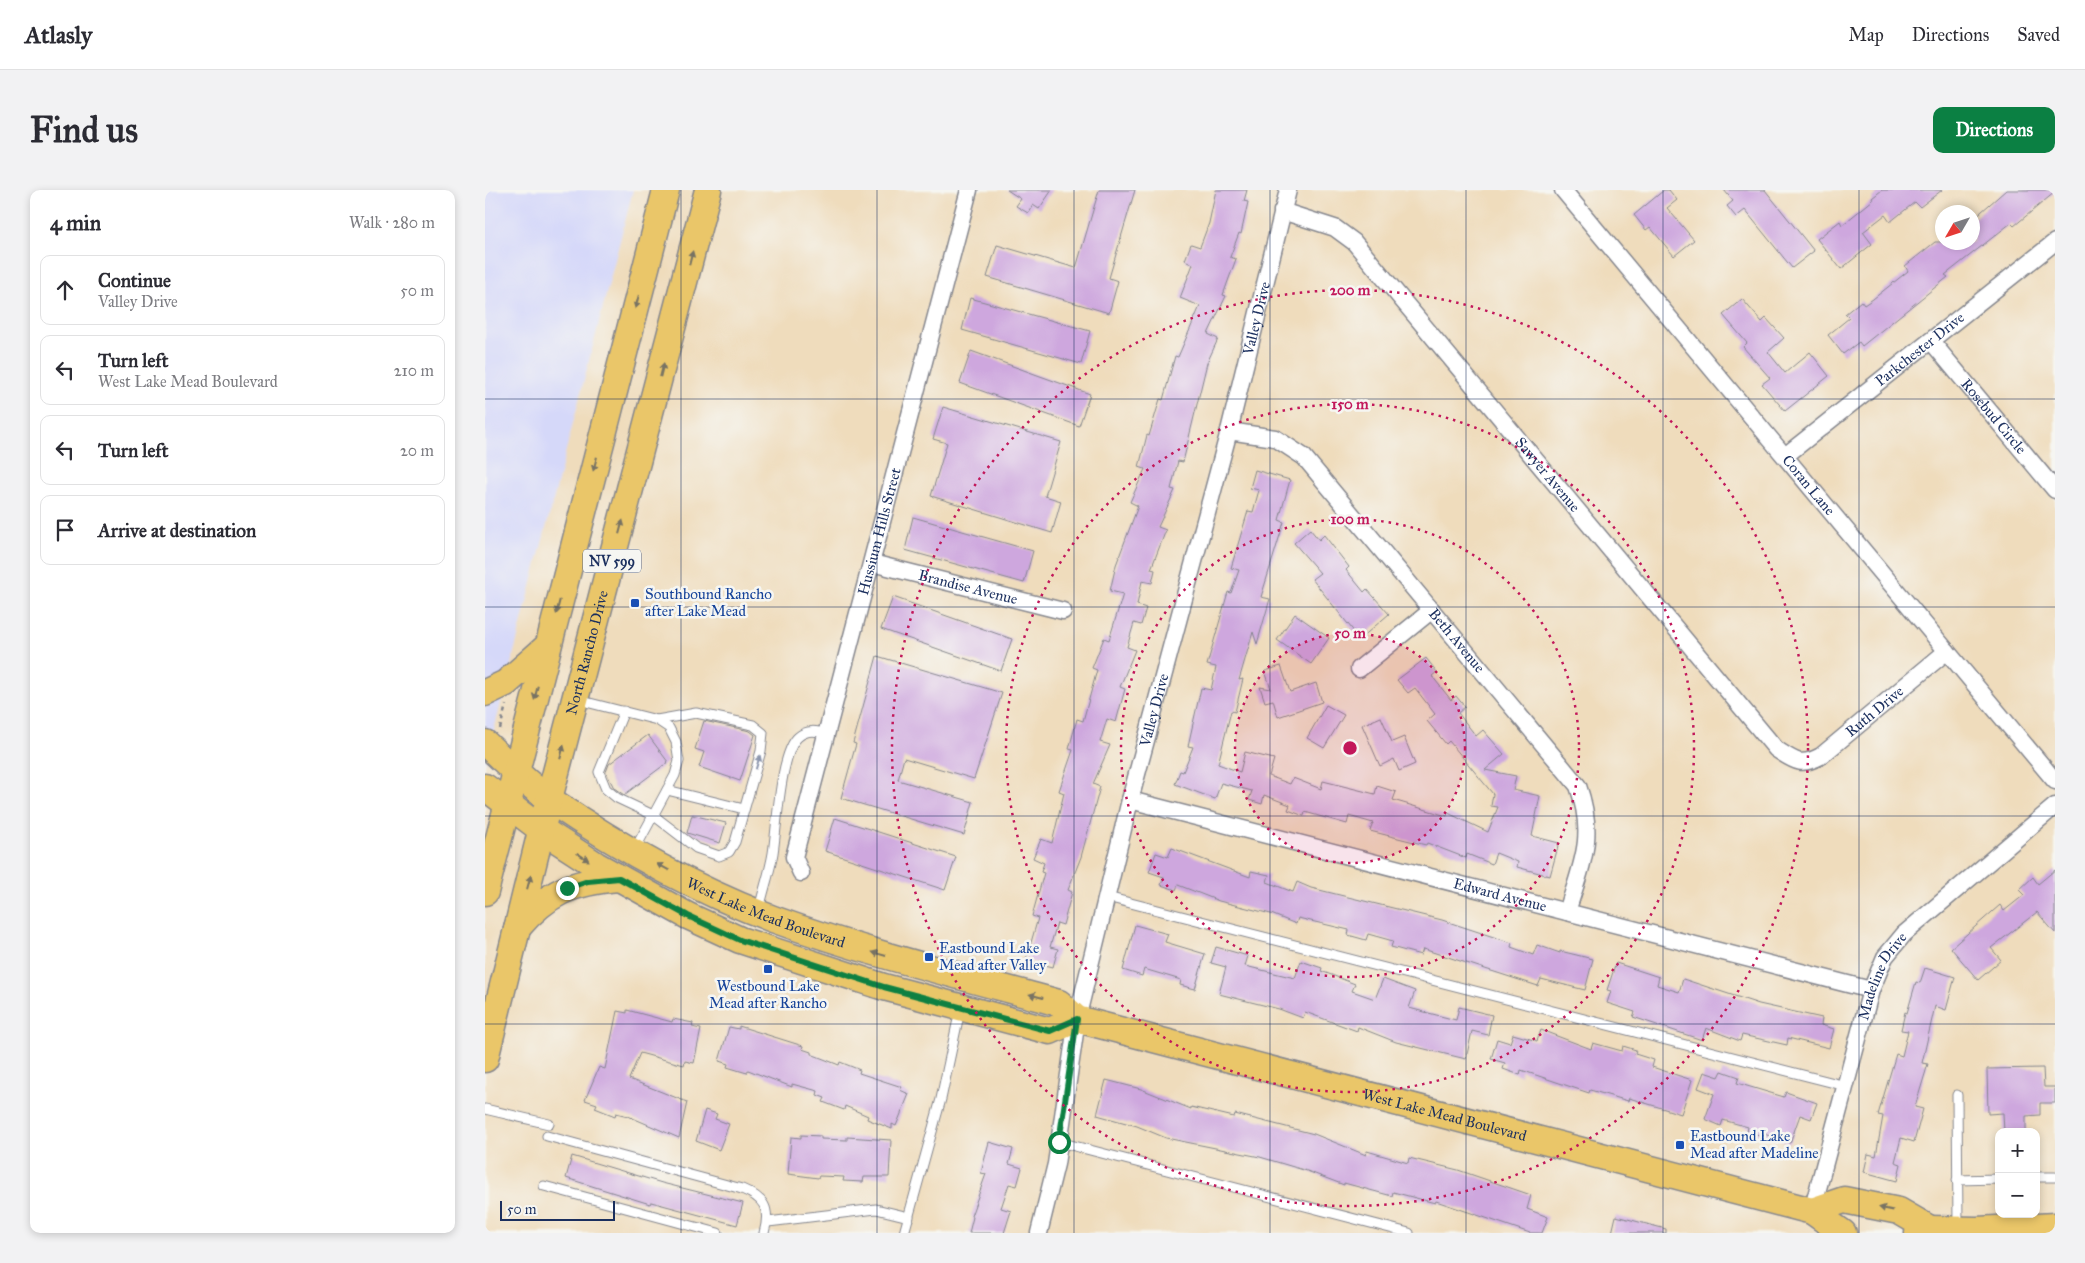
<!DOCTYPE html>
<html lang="en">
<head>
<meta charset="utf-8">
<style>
	:root { --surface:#fff; --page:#f2f2f3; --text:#2b2b33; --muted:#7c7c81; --line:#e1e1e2; --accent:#0b8043 }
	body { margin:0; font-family:"IM FELL Great Primer",serif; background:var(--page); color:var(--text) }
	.controls { position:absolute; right:15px; bottom:15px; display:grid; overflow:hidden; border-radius:10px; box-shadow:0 2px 8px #0003 }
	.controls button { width:45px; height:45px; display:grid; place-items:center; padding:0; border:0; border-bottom:1px solid var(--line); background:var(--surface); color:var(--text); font:25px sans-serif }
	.compass { position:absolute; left:1450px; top:15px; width:45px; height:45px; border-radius:50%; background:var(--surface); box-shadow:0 2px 8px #0003; rotate:231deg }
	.scale { position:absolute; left:15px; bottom:12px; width:115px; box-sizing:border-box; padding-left:5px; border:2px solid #1b2f5e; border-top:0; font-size:14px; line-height:18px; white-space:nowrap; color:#1b2f5e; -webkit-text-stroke:4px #f6f6f2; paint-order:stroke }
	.stop { position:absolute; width:15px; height:15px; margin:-11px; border:4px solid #0b8043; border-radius:50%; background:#fff }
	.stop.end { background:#0b8043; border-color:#fff; box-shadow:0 1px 5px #0008 }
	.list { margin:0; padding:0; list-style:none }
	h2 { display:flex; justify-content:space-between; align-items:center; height:65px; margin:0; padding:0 20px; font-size:21px }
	h2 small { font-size:16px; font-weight:400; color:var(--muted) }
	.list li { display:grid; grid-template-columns:32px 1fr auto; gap:15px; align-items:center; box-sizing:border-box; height:70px; margin:0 10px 10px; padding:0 10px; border:1px solid var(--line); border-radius:10px }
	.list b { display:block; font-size:19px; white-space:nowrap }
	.list p { margin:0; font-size:16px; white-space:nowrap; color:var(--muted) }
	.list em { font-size:16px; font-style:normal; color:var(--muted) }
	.icon { flex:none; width:28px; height:28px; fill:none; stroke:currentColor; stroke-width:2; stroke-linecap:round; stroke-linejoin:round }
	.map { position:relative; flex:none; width:1570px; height:1043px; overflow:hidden; border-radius:10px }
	header { display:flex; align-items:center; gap:30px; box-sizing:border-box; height:70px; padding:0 25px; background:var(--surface); border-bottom:1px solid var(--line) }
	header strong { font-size:24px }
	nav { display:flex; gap:28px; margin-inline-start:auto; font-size:18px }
	.intro { display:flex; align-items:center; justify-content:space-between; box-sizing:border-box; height:120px; padding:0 30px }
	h1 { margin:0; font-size:35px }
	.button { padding:12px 22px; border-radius:10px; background:var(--accent); color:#fff; font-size:18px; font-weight:700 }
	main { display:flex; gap:30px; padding:0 30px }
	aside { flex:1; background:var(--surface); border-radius:10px; box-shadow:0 2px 8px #0003 }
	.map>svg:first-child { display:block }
	.built { fill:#d5d8f9 }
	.building { fill:#cea7de }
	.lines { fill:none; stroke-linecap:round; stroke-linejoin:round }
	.lane-casing { stroke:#85868d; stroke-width:11 }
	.street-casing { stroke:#85868d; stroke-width:19 }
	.primary-casing { stroke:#85868d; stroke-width:29 }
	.path { stroke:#85868d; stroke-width:2.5; stroke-dasharray:4 4; stroke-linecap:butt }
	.lane { stroke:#fff; stroke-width:9 }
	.street { stroke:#fff; stroke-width:16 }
	.primary { stroke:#eac669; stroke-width:26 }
	.oneway { fill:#787363 }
	.oneway2 { fill:#8d97ae }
	.route { stroke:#0b8043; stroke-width:6 }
	.grid { fill:none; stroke:#1b2f5e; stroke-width:1; stroke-opacity:0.55 }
	.ring { fill:none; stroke:#c2185b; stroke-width:2.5; stroke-dasharray:2.5 5 }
	.transit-dot { fill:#1a4fb4; stroke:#f6f6f2; stroke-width:2 }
	.labels { text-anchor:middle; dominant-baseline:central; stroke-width:5; stroke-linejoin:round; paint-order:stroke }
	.shield { fill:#f6f6f2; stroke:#5d6b8a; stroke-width:1 }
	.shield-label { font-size:14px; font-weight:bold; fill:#1b2f5e }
	.street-label { font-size:15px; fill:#1b2f5e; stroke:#f6f6f2 }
	.transit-label { font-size:15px; fill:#164399; stroke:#f6f6f2; text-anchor:start }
	.centre { fill:#c2185b; stroke:#f6f6f2; stroke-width:2.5 }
	.ring-label { font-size:15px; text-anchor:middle; font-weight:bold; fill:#c2185b; stroke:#f6f6f2; stroke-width:5; stroke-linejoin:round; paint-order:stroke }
</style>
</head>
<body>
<header>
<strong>Atlasly</strong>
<nav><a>Map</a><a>Directions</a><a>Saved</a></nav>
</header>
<div class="intro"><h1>Find us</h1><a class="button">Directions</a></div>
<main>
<aside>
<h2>4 min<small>Walk · 280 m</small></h2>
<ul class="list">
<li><svg class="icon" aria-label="ahead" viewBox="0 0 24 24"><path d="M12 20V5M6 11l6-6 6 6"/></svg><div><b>Continue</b><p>Valley Drive</p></div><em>50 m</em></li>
<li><svg class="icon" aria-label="left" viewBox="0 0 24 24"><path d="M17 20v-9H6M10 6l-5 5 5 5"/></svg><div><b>Turn left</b><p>West Lake Mead Boulevard</p></div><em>210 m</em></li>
<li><svg class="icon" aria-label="left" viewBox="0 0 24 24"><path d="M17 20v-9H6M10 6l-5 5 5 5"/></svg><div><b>Turn left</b></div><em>20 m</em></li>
<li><svg class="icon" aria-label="arrive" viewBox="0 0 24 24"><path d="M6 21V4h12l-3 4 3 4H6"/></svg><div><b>Arrive at destination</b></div></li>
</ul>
</aside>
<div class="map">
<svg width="1570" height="1043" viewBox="0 0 1570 1043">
	<rect width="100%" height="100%" fill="#f6f6f2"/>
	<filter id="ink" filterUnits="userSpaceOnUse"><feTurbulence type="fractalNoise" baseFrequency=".02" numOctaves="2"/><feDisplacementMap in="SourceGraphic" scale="10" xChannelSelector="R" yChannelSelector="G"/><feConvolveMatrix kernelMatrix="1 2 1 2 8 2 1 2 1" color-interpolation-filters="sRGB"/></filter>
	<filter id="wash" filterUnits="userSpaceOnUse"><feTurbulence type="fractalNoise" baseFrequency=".0096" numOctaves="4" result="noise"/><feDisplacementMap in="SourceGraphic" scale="20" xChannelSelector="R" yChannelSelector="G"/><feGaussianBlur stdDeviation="1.12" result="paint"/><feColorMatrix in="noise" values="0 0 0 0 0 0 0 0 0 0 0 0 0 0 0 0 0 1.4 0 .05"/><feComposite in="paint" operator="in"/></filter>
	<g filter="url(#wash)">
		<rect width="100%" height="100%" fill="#efdcbc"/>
		<!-- built -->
		<path class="built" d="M0,0H148L0,575Z"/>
		<g id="blocks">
			<!-- building -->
			<g class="building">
				<path d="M522,0H567L554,19L548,15L543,23L531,16L536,9Z"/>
				<path d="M614,0H650L624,88L633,91L624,123L502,87L512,55L591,78Z"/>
				<path d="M731,0H762L759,11L763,12L756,44L754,43L745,67L751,69L738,105L741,106L723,144L733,149L722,173L698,272L693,271L686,299L690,300L673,337L681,340L666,379L670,380L667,393L657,391L652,415L661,418L656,435L649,433L642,457L650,460L635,497L640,499L631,532L622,529L615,552L625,555L608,594L615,597L596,667L583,700L587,702L578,735L572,733L565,757L573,759L568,777L541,770L553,728L547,726L559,683L556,682L559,673L548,668L556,649L567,653L579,603L574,601L588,560L584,559L592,529L598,531L612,480L607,478L619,448L624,450L638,404L625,401L631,375L653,316L645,312L660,279L654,277L662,245L664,246L675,209L678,210L690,166L693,167L715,116L695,108L708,74L700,70L706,54L715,57L724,33Z"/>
				<path d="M1179,0H1184L1192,10L1182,18L1209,50L1189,66L1165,37L1161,40L1149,25Z"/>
				<path d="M1239,0H1280L1329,61L1307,78L1260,20L1251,27L1242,16L1248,11Z"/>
				<path d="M1397,0H1457L1435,17L1430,12L1405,32L1400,25L1378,42L1387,54L1356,79L1332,49L1355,31L1357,35L1388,10L1387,8Z"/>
				<path d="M1521,0H1570V2L1529,36L1526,33L1460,85L1463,87L1377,156L1374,152L1358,164L1343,145L1364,128L1360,124L1376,111L1379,115L1388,109L1423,81L1420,76L1450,52H1488V29Z"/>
				<path d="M485,108L605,141L596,174L477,140Z"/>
				<path d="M1257,109L1277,132L1281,128L1299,148L1283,162L1300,183L1325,162L1344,186L1300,221L1277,194L1285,188L1258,157L1262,153L1238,125Z"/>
				<path d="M486,161L605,204L594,236L475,193Z"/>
				<path d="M458,217L576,252L560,306L576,311L567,343L446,306L462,253L448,249Z"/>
				<path d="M770,280L805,290L794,330L799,332L776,407L785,409L772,454L768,442L754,490L758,489L750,522L746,521L733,574L755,582L760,562L789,569L784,586L805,594L808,588L836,599L838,591L890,604L892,596L911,602L908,610L962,626L963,623L1003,642L1013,617L1006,616L1008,604L964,551L961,554L942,531L950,524L930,498L923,503L912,490L941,468L952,482L947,486L966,510L971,506L980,517L973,523L991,546L998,540L1019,564L1000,580L1031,586L1028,600L1055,606L1047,646L1074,653L1065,686L1032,677L1033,672L1011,663L1007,674L982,664L981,668L942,653L941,655L885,641L888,633L864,626L862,634L820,622L819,626L803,620L805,615L779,605L777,614L764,610L767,601L736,593L730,609L690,594L695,581L698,582L708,557L703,556L716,498L726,500L731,477L722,475L743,402L746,403L754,380L746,378L754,351L763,321L768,322L774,300L765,298Z"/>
				<path d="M428,327L548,361L539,393L420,360Z"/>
				<path d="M825,339L834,350L839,345L864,377L861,380L879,402L882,399L904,424L875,449L827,389L835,383L809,353Z"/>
				<path d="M408,407L527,449L516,481L396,439Z"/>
				<path d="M810,424L844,448L826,474L792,450Z"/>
				<path d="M392,466L517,503L489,589L419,568L413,590L488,612L479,645L356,608L371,554L368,553Z"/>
				<path d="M796,476L805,502L831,493L837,512L793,527L788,510L780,512L775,497L786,499L780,481Z"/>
				<path d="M841,515L859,525L839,558L822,548Z"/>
				<path d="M896,527L907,552L919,547L930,574L914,581L909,569L895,576L877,535Z"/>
				<path d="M219,531L265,541L270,545L255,591L214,577L219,562L210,559Z"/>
				<path d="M163,545L183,572L139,605L129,598L121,582L124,574Z"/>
				<path d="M207,625L241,633L235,653L202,643Z"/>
				<path d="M350,628L471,667L460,700L340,661Z"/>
				<path d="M687,658L765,687L766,681L784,685L782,692L808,702L812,692L826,698L957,730L1027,753L1026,757L1048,765L1052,755L1075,763V761L1108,769L1100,800L1056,789L1053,796L938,759L936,765L906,757L908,751L883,744L881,750L863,745L864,740L813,728L811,734L786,724L734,711L693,695L691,700L676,695L679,687L664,682L671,663L683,667Z"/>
				<path d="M1570,680V743L1552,722L1506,758L1516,770L1493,790L1466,758L1515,715L1519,721L1539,705L1534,700L1548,687L1553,694Z"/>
				<path d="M650,735L683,744L680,752L720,764L710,799L695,795L696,790L659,779L657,786L638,780Z"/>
				<path d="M731,757L763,766L760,776L810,788L816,771L837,778L836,781L870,794L867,801L890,809L898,789L930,801L924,818L971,830L974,817L1007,825L1003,845L987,841L981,869L911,852L873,837L872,841L820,822L818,828L794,819L734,804L741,777L726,773Z"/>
				<path d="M1131,773L1174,787L1172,795L1194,802L1198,789L1274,814L1337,828L1336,835L1349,839L1344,858L1303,848L1302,855L1257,845L1255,851L1221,838L1217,850L1148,827L1150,822L1122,813L1126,801L1122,800Z"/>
				<path d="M1440,778L1470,787L1461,820L1450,816L1437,873L1443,874L1430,917L1438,919L1429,952L1416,948L1410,972L1416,974L1412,991L1379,982L1383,964L1391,966L1398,926L1393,925L1411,864L1417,866L1423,841L1416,840L1420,822L1422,823L1431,792L1435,793Z"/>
				<path d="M142,820L187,832L188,829L208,833L207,837L216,839L209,873L200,871L199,875L155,863L144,889L202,912L194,948L143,926L131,923L130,926L110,918L112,914L100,910L114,877L120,879L132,821L142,823Z"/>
				<path d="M254,836L318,856L317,859L326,862V864L354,875L355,872L375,880L374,883L417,897L415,900L424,904L411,936L407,934V939L382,929L383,926L360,916L359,920L338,912L340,908L332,905L333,901L307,894V897L263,880L262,883L242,877L243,874L234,871L244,837L254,839Z"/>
				<path d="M1056,840L1106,859L1108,853L1137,861L1138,856L1151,860L1150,864L1169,870L1167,877L1207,890L1196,924L1144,908L1143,911L1105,900L1104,903L1036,880L1035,885L1018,879L1020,873L1006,869L1012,849L1025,853L1028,844L1052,851Z"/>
				<path d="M1558,878L1559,897H1570V913H1555V925L1541,926V942H1519L1518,923L1503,924L1502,879Z"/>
				<path d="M1237,881L1254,887L1252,893L1299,907L1301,902L1332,913L1326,929L1315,925L1305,953L1279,944V946L1262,942L1263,937L1238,930L1236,936L1220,929L1229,904L1213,898L1219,882L1234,887Z"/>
				<path d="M621,890L656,899L706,919V917L749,927L750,924L829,944L881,965L882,961L923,973L924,968L973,980L1046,1005L1042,1019L1063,1027L1057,1043H1045L951,1011L950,1013L908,1002L907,1006L859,993V995L822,981L775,967L681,948L652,936L612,925Z"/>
				<path d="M220,920L232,924L230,929L244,934L234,960L211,951Z"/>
				<path d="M316,945L336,946V949L362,950V947L406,950L404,987H379L378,992L358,991L359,987L334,986L333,988L303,984L306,947L316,948Z"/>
				<path d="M504,952L528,959L524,974L537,978L532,996L524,994L516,1018L526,1021L519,1043H484L488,1027L486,1026L501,984L496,983Z"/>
				<path d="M87,966L177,993L258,1013L252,1035L166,1012L165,1014L81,988Z"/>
				<path d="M1131,1026L1181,1039V1043H1127Z"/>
			</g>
		</g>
	</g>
	<g filter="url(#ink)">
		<use href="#blocks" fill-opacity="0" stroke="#85868d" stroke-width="1"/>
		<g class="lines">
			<!-- lane casing -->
			<g class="lane-casing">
				<g id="lane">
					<path d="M93,510L172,530L184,538L191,552L194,571L190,585L149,661"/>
					<path d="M139,521L114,582L121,599L132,608L168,625L211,658L234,666L244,662L250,652L276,561L278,543L268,535L211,523L172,530"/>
					<path d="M182,600L259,619"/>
					<path d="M622,707L1361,896"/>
					<path d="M274,720C278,701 285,682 288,663C292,638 295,563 313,547C322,539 332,541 342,544"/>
					<path d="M1472,905L1473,1037"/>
					<path d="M0,919L64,934"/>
					<path d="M62,946L257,999C279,1008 286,1018 279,1043"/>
					<path d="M574,952L924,1043"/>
					<path d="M1551,987H1570"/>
					<path d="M1472,990L1514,989"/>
					<path d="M59,996L233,1043"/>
					<path d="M283,1032L391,1019L424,1027"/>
					<path d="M419,1043L456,909L475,820"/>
				</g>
			</g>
			<!-- street casing -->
			<g class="street-casing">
				<g id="street">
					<path id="s1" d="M1078,0L1570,591"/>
					<path id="s2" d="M797,21L850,38L869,52L1291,559C1310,571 1315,577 1336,566L1462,461"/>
					<path id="s3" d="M1446,151L1570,300"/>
					<path id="s4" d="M744,241L790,248L819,267L1093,596C1111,647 1097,673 1082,722"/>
					<path id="s5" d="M1300,266L1570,52"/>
					<path id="s6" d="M387,373L578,421"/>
					<path d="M874,479L947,420"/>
					<path id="s7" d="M645,610L1386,800"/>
					<path id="s8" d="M316,683L309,667L484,0"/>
					<path id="s9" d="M1327,1021L1386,800L1400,767L1419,744L1570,616"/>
					<path id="s10" d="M554,1043L571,974L592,829L645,610L744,241L803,0"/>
				</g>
			</g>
			<!-- primary casing -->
			<g class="primary-casing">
				<g id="primary">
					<path d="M0,503L21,493L63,456"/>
					<path id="s11" d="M0,553C21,572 42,594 65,610C134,657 211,700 288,729C382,763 479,787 574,813L592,829L1327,1021L1358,1043"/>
					<path d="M0,597L57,640L111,675L203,726L255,750L399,797L565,841L592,829"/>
					<path d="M0,702L181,0"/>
					<path d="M32,738C63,702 87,692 134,688"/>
					<path id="s12" d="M0,869L64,609L223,0"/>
					<path d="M1327,1021L1359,1010L1414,1021L1445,1039"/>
					<path d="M1433,1043L1445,1039L1492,1040L1570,1036"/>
				</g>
			</g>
			<!-- path -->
			<path class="path" d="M15,539L21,515"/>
			<!-- lane -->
			<use href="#lane" class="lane"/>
			<!-- street -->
			<use href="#street" class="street"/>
			<!-- primary -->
			<use href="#primary" class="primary"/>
		</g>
		<!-- one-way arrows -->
		<defs><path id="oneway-solid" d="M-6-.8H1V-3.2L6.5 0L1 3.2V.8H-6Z" transform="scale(1.25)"/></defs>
		<g class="oneway">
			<use href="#oneway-solid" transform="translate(206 68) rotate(-76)"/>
			<use href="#oneway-solid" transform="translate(152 112) rotate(105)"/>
			<use href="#oneway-solid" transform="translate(177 180) rotate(-76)"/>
			<use href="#oneway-solid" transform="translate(110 274) rotate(105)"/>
			<use href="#oneway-solid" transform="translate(136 337) rotate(-75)"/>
			<use href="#oneway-solid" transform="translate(73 417) rotate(104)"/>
			<use href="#oneway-solid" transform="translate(51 503) rotate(104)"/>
			<use href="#oneway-solid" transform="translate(77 562) rotate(-76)"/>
			<use href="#oneway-solid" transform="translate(98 667) rotate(33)"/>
			<use href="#oneway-solid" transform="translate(178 677) rotate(-152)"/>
			<use href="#oneway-solid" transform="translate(44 692) rotate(-75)"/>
			<use href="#oneway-solid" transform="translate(394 764) rotate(-164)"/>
			<use href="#oneway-solid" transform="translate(551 806) rotate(-165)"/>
			<use href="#oneway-solid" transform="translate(1401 1019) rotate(-168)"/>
		</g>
		<use class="oneway2" href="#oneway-solid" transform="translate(273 572) rotate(-73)"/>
	</g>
	<g class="lines" filter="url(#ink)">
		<!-- route -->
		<path class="route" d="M82,698L103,691L134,688L203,726L255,750L399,797L565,841L592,829L574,952"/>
	</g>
	<!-- grid -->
	<path class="grid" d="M196,0V1043M392,0V1043M589,0V1043M785,0V1043M981,0V1043M1178,0V1043M1374,0V1043M0,209H1570M0,417H1570M0,626H1570M0,834H1570"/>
	<!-- distance rings -->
	<circle cx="865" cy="558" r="115" fill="#c2185b" fill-opacity=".12"/>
	<g class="ring">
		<circle cx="865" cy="558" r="115"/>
		<circle cx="865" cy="558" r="229"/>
		<circle cx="865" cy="558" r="344"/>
		<circle cx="865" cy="558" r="458"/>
	</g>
	<!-- markers -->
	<g class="transit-dot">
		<rect x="145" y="408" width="10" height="10" rx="2.5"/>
		<rect x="439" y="762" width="10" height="10" rx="2.5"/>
		<rect x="278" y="774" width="10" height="10" rx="2.5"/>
		<rect x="1190" y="950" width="10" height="10" rx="2.5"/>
	</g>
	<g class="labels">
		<!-- shield labels -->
		<rect class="shield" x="98" y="359.5" width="58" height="23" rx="4"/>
		<g class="shield-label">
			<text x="127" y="371">NV 599</text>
		</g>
		<!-- street labels -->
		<g class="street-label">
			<text stroke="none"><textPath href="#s10" startOffset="941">Valley Drive</textPath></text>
			<text stroke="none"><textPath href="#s5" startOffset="172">Parkchester Drive</textPath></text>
			<text stroke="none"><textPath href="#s3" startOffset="98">Rosebud Circle</textPath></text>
			<text stroke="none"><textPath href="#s2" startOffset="382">Sawyer Avenue</textPath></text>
			<text stroke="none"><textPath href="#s1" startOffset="384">Coran Lane</textPath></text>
			<text stroke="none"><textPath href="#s8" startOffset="354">Hussium Hills Street</textPath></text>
			<text stroke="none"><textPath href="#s6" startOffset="99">Brandise Avenue</textPath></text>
			<text stroke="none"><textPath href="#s4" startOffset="320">Beth Avenue</textPath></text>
			<text stroke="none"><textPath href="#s12" startOffset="419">North Rancho Drive</textPath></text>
			<text stroke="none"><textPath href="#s10" startOffset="536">Valley Drive</textPath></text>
			<text stroke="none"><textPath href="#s2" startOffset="858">Ruth Drive</textPath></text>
			<text stroke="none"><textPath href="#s7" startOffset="382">Edward Avenue</textPath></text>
			<text stroke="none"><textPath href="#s11" startOffset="331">West Lake Mead Boulevard</textPath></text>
			<text stroke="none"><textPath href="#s9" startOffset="246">Madeline Drive</textPath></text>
			<text stroke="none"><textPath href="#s11" startOffset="1042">West Lake Mead Boulevard</textPath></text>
		</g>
		<!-- transit labels -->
		<g class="transit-label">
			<text x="160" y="404">Southbound Rancho<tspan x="160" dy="17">after Lake Mead</tspan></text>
			<text x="454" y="758">Eastbound Lake<tspan x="454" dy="17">Mead after Valley</tspan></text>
			<text x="283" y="796" text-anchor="middle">Westbound Lake<tspan x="283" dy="17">Mead after Rancho</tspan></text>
			<text x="1205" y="946">Eastbound Lake<tspan x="1205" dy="17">Mead after Madeline</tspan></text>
		</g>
	</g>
	<circle cx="865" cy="558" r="8" class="centre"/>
	<g class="ring-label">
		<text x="865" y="105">200 m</text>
		<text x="865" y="219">150 m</text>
		<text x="865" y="334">100 m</text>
		<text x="865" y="448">50 m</text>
	</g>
</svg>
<div class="controls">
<button>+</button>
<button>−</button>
</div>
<svg class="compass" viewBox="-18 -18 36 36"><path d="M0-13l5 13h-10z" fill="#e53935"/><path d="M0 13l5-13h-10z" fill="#7c7c81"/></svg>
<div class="scale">50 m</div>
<div class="stop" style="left:574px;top:952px"></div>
<div class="stop end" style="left:82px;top:698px"></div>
</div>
</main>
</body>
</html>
